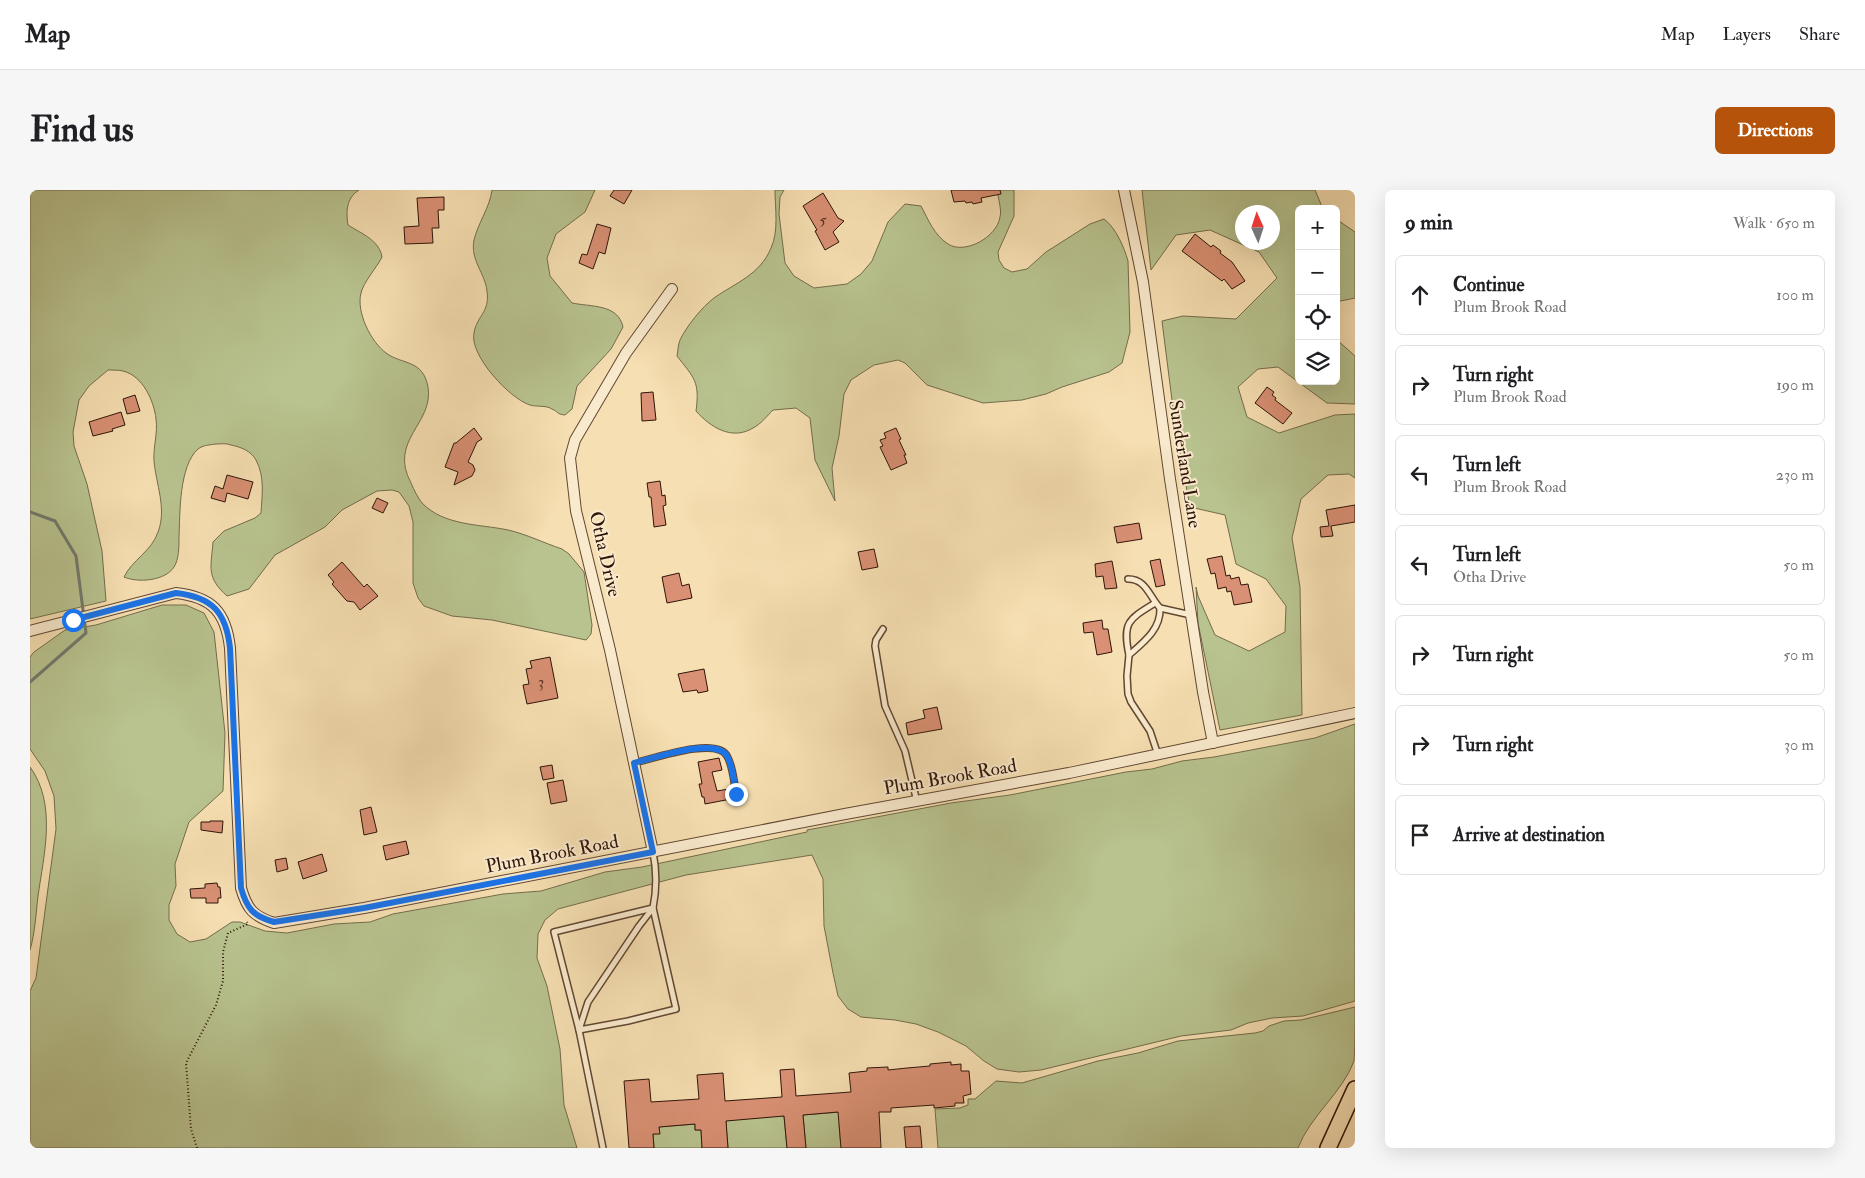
<!DOCTYPE html>
<html lang="en">
<head>
<meta charset="utf-8">
<style>
	:root { --surface:#fff; --page:#f6f6f6; --text:#202124; --muted:#757577; --line:#e0e0e0; --accent:#b45309 }
	body { margin:0; font-family:"IM FELL Double Pica",serif; background:var(--page); color:var(--text) }
	.controls { position:absolute; right:15px; top:15px; display:grid; overflow:hidden; border-radius:8px; box-shadow:0 5px 20px #0002 }
	.controls button { width:45px; height:45px; display:grid; place-items:center; padding:0; border:0; border-bottom:1px solid var(--line); background:var(--surface); color:var(--text); font:25px sans-serif }
	.compass { position:absolute; left:1205px; top:15px; width:45px; height:45px; border-radius:50%; background:var(--surface); box-shadow:0 5px 20px #0002; rotate:357deg }
	.stop { position:absolute; width:15px; height:15px; margin:-11px; border:4px solid #1a73e8; border-radius:50%; background:#fff }
	.stop.end { background:#1a73e8; border-color:#fff; box-shadow:0 1px 5px #0008 }
	.list { margin:0; padding:0; list-style:none }
	h2 { display:flex; justify-content:space-between; align-items:center; height:65px; margin:0; padding:0 20px; font-size:21px }
	h2 small { font-size:16px; font-weight:400; color:var(--muted) }
	.list li { display:grid; grid-template-columns:32px 1fr auto; gap:15px; align-items:center; box-sizing:border-box; height:80px; margin:0 10px 10px; padding:0 10px; border:1px solid var(--line); border-radius:8px }
	.list b { display:block; font-size:19px; white-space:nowrap }
	.list p { margin:0; font-size:16px; white-space:nowrap; color:var(--muted) }
	.list em { font-size:16px; font-style:normal; color:var(--muted) }
	.icon { flex:none; width:28px; height:28px; fill:none; stroke:currentColor; stroke-width:2; stroke-linecap:round; stroke-linejoin:round }
	.map { position:relative; flex:none; width:1325px; height:958px; overflow:hidden; border-radius:8px }
	header { display:flex; align-items:center; gap:30px; box-sizing:border-box; height:70px; padding:0 25px; background:var(--surface); border-bottom:1px solid var(--line) }
	header strong { font-size:24px }
	nav { display:flex; gap:28px; margin-inline-start:auto; font-size:18px }
	.intro { display:flex; align-items:center; justify-content:space-between; box-sizing:border-box; height:120px; padding:0 30px }
	h1 { margin:0; font-size:35px }
	.button { padding:12px 22px; border-radius:8px; background:var(--accent); color:#fff; font-size:18px; font-weight:700 }
	main { display:flex; gap:30px; padding:0 30px }
	aside { flex:1; background:var(--surface); border-radius:8px; box-shadow:0 5px 20px #0002 }
	.map>svg:first-child { display:block }
	.green { fill:#b8c38f; stroke:#746c4c; fill-rule:evenodd }
	.lines { fill:none; stroke-linecap:round; stroke-linejoin:round }
	.stream { stroke:#71796d; stroke-width:3 }
	.building { fill:#d99074; stroke:#2f1408 }
	.lane-casing { stroke:#614732; stroke-width:8 }
	.street-casing { stroke:#614732; stroke-width:12 }
	.primary-casing { stroke:#2f1408; stroke-width:18 }
	.path { stroke:#2f1408; stroke-width:2; stroke-dasharray:1 2.5; stroke-linecap:butt }
	.lane { stroke:#f9eacd; stroke-width:5 }
	.street { stroke:#f9eacd; stroke-width:10 }
	.primary { stroke:#f6dfb2; stroke-width:15 }
	.route { stroke:#1a73e8; stroke-width:6 }
	.labels { text-anchor:middle; dominant-baseline:central; stroke-width:4; stroke-linejoin:round; paint-order:stroke }
	.number-label { font-size:16px; fill:#5a3323 }
	.street-label { font-size:19px; fill:#2f1408; stroke:#f9eacd }
</style>
</head>
<body>
<header>
<strong>Map</strong>
<nav><a>Map</a><a>Layers</a><a>Share</a></nav>
</header>
<div class="intro"><h1>Find us</h1><a class="button">Directions</a></div>
<main>
<div class="map">
<svg width="1325" height="958" viewBox="0 0 1325 958">
	<rect width="100%" height="100%" fill="#f6dfb2"/>
	<filter id="stains"><feTurbulence type="fractalNoise" baseFrequency=".004" numOctaves="4"/><feColorMatrix values="0 0 0 0 .2 0 0 0 0 .09 0 0 0 0 .02 0 0 0 .5 -.17"/></filter>
	<radialGradient id="worn" r=".72"><stop offset=".6" stop-color="#630" stop-opacity="0"/><stop offset="1" stop-color="#630" stop-opacity=".3"/></radialGradient>
	<!-- green -->
	<g class="green">
		<path d="M0,0H329C316,8 316,22 318,35C332,44 349,50 352,67C347,77 333,93 331,103C326,122 341,152 356,163C372,175 393,169 398,197C404,234 358,250 381,293C384,300 388,308 392,313C414,336 450,334 478,340C496,344 514,353 532,359L539,364L554,382L562,435L561,444L556,450L462,430L422,426L394,416L388,408L383,393V332L379,316L369,302L362,300L347,301L312,320L295,337L245,365L219,399L197,406C176,387 181,378 183,352L194,341L225,328L231,323C232,305 235,287 226,270C221,261 211,257 201,255C196,253 191,254 186,254C180,255 173,255 168,259C149,276 150,323 149,347C149,357 149,369 144,377C135,391 108,393 94,387C102,370 122,361 128,342C137,319 126,294 124,271C123,257 128,243 126,229C124,211 113,186 93,181C89,180 83,180 78,180L59,196L49,210L43,242L44,256L57,294L72,361L76,411L0,429Z"/>
		<path d="M462,0H565L555,22L526,44L517,68L520,86L542,113C562,117 588,114 593,137L581,159L547,196L542,219L535,225C526,224 529,222 522,219C516,215 506,217 500,215C480,209 439,165 444,143C447,125 460,123 457,101C455,83 440,70 444,50C448,33 460,17 462,0Z"/>
		<path d="M745,0H754L750,7L749,24L755,73L764,86L784,98L817,94L831,84L842,71L858,32L875,14L891,16C898,29 904,45 918,54C935,65 967,47 970,27C972,20 968,8 967,0H984V26L968,62L969,70L974,78L982,82L997,79L1016,62L1060,34L1074,29C1086,38 1094,57 1098,71L1100,142L1092,173L1079,182L1032,197L1016,204L992,210L953,213L897,195L875,173L868,170L844,175L821,190L814,204L809,246L802,278L805,311L785,270L780,228L766,218L743,220C737,226 731,234 723,238C702,251 680,237 666,221C670,191 664,188 647,166C648,161 648,155 650,150C656,137 672,117 684,108C705,93 730,85 741,58C749,41 745,18 745,0Z"/>
		<path d="M1112,0H1285L1293,19H1269V191H1306V149L1325,166V214L1297,213L1248,177L1228,179L1208,197L1217,227L1249,243L1305,225L1325,224V288L1319,284L1298,285L1271,309L1262,348L1270,397L1272,525L1190,540L1168,433L1166,397L1168,406L1185,445L1219,461L1255,442L1256,416L1236,389L1206,374L1195,325L1160,317L1146,242L1132,131L1153,126L1206,129L1247,88L1229,62L1180,40L1146,45L1121,80ZM1212,22H1242V52H1212Z"/>
		<path d="M1306,29L1325,42V108L1306,112Z"/>
		<path d="M132,415H156L174,423L184,442L195,543L193,601L159,632L145,674L146,696L139,715V730L147,744L160,752L176,749L202,732H210L235,741L257,743L304,734L340,732L363,724L473,704L511,701L575,682L612,677L777,642V640L921,613L980,605L1096,582L1122,579L1152,571L1184,567L1285,548L1325,534V811L1273,826L1242,828L1218,833L1201,840L1151,846L1011,880L989,882L967,879L954,871L936,856L908,842L886,834L865,830L831,827L818,819L808,806L803,783L794,736L793,689L782,665L656,685L528,719L515,730L508,744L507,768L517,796L530,859L534,915L547,958H0V801L6,788L26,639L24,606L15,581L0,559V467L4,462L35,440L66,435Z"/>
		<path d="M0,577C27,614 14,664 8,706C6,723 5,743 0,760Z"/>
		<path d="M1325,817C1325,830 1325,861 1324,871C1313,902 1280,926 1268,958H908L905,919L930,918L938,915V909H945L966,891L992,893L1068,871L1108,863L1148,851L1225,843L1233,841L1239,836L1254,831L1271,830Z"/>
		<path d="M695,920L754,926L757,958H698Z"/>
		<path d="M824,921L825,933L809,934L811,958H776L773,925Z"/>
		<path d="M665,934V940H671L672,958H624L623,944L629,943V937Z"/>
	</g>
	<g class="lines">
		<!-- stream -->
		<path class="stream" d="M0,322L25,331L46,366L56,443L0,492"/>
	</g>
	<!-- building -->
	<g class="building">
		<path d="M584,0H602L594,14L580,6Z"/>
		<path d="M921,0H970L971,4L951,8L952,12L943,14L942,12L936,13L935,11L924,12Z"/>
		<path d="M793,3L808,28L814,31L803,42L809,52L795,60L785,41L787,40L773,16Z"/>
		<path d="M414,7V20H408L409,38H402L403,53L375,54L374,37L389,36L387,8Z"/>
		<path d="M567,34L581,38L575,64L569,62L563,79L549,73L552,64L557,65Z"/>
		<path d="M1165,44L1181,57L1183,55L1191,61L1190,63L1202,72L1215,91L1202,99L1194,89L1192,91L1152,61Z"/>
		<path d="M1237,197L1244,202L1242,205L1246,208L1245,210L1262,223L1253,234L1225,213Z"/>
		<path d="M623,202L626,230L612,231L611,203Z"/>
		<path d="M105,205L110,221L97,224L93,209Z"/>
		<path d="M91,222L95,235L82,239L83,241L63,246L59,232Z"/>
		<path d="M444,238L452,249L447,252L438,272L443,275L445,280L442,286L424,295L428,282L415,277L424,253H426Z"/>
		<path d="M866,238L871,249L869,250L876,265H874L877,273L861,280L850,257L853,256L850,250L856,248L854,243Z"/>
		<path d="M197,285L223,292L218,309L197,303L195,312L181,308L185,296L193,299Z"/>
		<path d="M630,291L632,306L635,305L636,315L633,316L636,335L624,337L621,307H619L617,293Z"/>
		<path d="M347,308L358,313L353,323L342,318Z"/>
		<path d="M1325,315V332L1301,336L1303,346L1291,347L1290,337L1299,336L1296,320Z"/>
		<path d="M1109,333L1112,349L1087,353L1084,337Z"/>
		<path d="M844,359L848,377L832,380L828,362Z"/>
		<path d="M1192,366L1196,386L1200,385L1201,389L1209,387L1211,395L1218,394L1222,412L1204,415L1201,401L1197,402L1196,397L1188,399L1185,383L1181,384L1177,369Z"/>
		<path d="M1130,369L1135,395L1126,397L1120,371Z"/>
		<path d="M1082,371L1087,398L1075,399L1073,386L1066,387L1065,374Z"/>
		<path d="M312,372L334,397L337,394L348,406L330,420L324,412L317,411L315,409L302,394L304,392L298,385Z"/>
		<path d="M649,383L652,396L659,394L662,408L637,413L632,387Z"/>
		<path d="M1072,430L1073,439H1078L1082,462L1067,465L1063,442L1054,443L1053,433Z"/>
		<path d="M520,467L528,508L497,514L493,495L499,494L496,479L502,478L500,471Z"/>
		<path d="M674,479L678,501L668,503L667,500L653,502L648,484Z"/>
		<path d="M907,517L912,539L878,545L876,533L895,528L893,520Z"/>
		<path d="M689,568L692,580L682,582L687,601L699,599L701,609L675,614L674,607H672L669,594H672L668,572Z"/>
		<path d="M522,575L524,588L513,590L510,577Z"/>
		<path d="M533,590L537,611L521,614L517,593Z"/>
		<path d="M341,617L347,642L334,645L330,620Z"/>
		<path d="M180,631H193L192,643L171,640V632H180Z"/>
		<path d="M376,651L379,664L356,670L353,656Z"/>
		<path d="M292,664L297,681L273,689L268,672Z"/>
		<path d="M256,668L258,679L247,682L245,670Z"/>
		<path d="M187,693L188,697H190L191,708H188V713H176V708H161L160,699L175,698V694Z"/>
		<path d="M921,872V875L931,874V881H939L941,904L933,906L934,913H925V916L904,918V915L861,918V922H849L851,958H811L808,922L773,925L776,958H757L754,926L696,931L698,958H672L671,940H665V934L629,937L630,944H623L624,958H599L594,891L619,889L621,912L669,909L667,885L693,883L695,911L752,907L750,880L764,879L766,906L821,902L819,883L837,881V878L858,877V880L877,878L900,876V874Z"/>
		<path d="M890,936L892,958H876L874,937Z"/>
	</g>
	<g class="lines">
		<!-- lane casing -->
		<g class="lane-casing">
			<g id="lane">
				<path d="M1098,389C1116,389 1119,406 1130,418L1161,425"/>
				<path d="M853,439L846,450L845,456L855,516L875,561L887,612"/>
				<path d="M1099,465C1092,432 1099,429 1125,413"/>
				<path d="M1128,565L1120,541L1101,512L1098,504L1097,486L1099,465C1114,452 1131,439 1130,418"/>
				<path d="M604,573C622,569 687,546 697,566C703,576 704,592 706,604"/>
				<path d="M623,718L646,819L598,831L549,840L558,812L609,736Z"/>
				<path d="M573,958L549,840L524,742L623,718C627,698 627,682 623,662"/>
			</g>
		</g>
		<!-- street casing -->
		<g class="street-casing">
			<g id="street">
				<path d="M1094,0L1113,92L1140,289L1173,502L1183,553"/>
				<path d="M0,441L146,403C182,407 196,422 200,458L211,698C217,719 223,726 244,733L334,718L815,624L1039,583L1325,523"/>
				<path d="M623,662L580,460L546,321L540,268L545,250L596,163L642,99"/>
			</g>
		</g>
		<!-- primary casing -->
		<g class="primary-casing">
			<path id="primary" d="M1298,958L1325,899"/>
		</g>
		<!-- path -->
		<path class="path" d="M167,958L161,939L156,873L186,815L193,791V762L198,743L218,734L217,732"/>
		<!-- lane -->
		<use href="#lane" class="lane"/>
		<!-- street -->
		<use href="#street" class="street"/>
		<!-- primary -->
		<use href="#primary" class="primary"/>
	</g>
	<g class="lines">
		<!-- route -->
		<path class="route" d="M43,430L146,403C182,407 196,422 200,458L211,698C217,719 223,726 244,732L334,718L623,662L604,573C622,569 686,546 697,566C703,576 704,592 706,604"/>
	</g>
	<g class="labels">
		<!-- number labels -->
		<g class="number-label">
			<text x="793" y="30">5</text>
			<text x="511" y="492">3</text>
		</g>
		<!-- street labels -->
		<g class="street-label">
			<text transform="translate(1155 274) rotate(81)">Sunderland Lane</text>
			<text transform="translate(575 364) rotate(77)">Otha Drive</text>
			<text transform="translate(920 587) rotate(-10)">Plum Brook Road</text>
			<text transform="translate(522 664) rotate(-11)">Plum Brook Road</text>
		</g>
	</g>
	<rect width="100%" height="100%" filter="url(#stains)"/>
	<rect width="100%" height="100%" fill="url(#worn)"/>
</svg>
<div class="controls">
<button>+</button>
<button>−</button>
<button><svg class="icon" aria-label="locate" viewBox="0 0 24 24"><circle cx="12" cy="12" r="6"/><path d="M12 2v4M12 18v4M2 12h4M18 12h4"/></svg></button>
<button><svg class="icon" aria-label="layers" viewBox="0 0 24 24"><path d="M12 4l9 5-9 5-9-5zM3 14l9 5 9-5"/></svg></button>
</div>
<svg class="compass" viewBox="-18 -18 36 36"><path d="M0-13l5 13h-10z" fill="#e53935"/><path d="M0 13l5-13h-10z" fill="#757577"/></svg>
<div class="stop" style="left:43px;top:430px"></div>
<div class="stop end" style="left:706px;top:604px"></div>
</div>
<aside>
<h2>9 min<small>Walk · 650 m</small></h2>
<ul class="list">
<li><svg class="icon" aria-label="ahead" viewBox="0 0 24 24"><path d="M12 20V5M6 11l6-6 6 6"/></svg><div><b>Continue</b><p>Plum Brook Road</p></div><em>100 m</em></li>
<li><svg class="icon" aria-label="right" viewBox="0 0 24 24"><path d="M7 20v-9h11M14 6l5 5-5 5"/></svg><div><b>Turn right</b><p>Plum Brook Road</p></div><em>190 m</em></li>
<li><svg class="icon" aria-label="left" viewBox="0 0 24 24"><path d="M17 20v-9H6M10 6l-5 5 5 5"/></svg><div><b>Turn left</b><p>Plum Brook Road</p></div><em>230 m</em></li>
<li><svg class="icon" aria-label="left" viewBox="0 0 24 24"><path d="M17 20v-9H6M10 6l-5 5 5 5"/></svg><div><b>Turn left</b><p>Otha Drive</p></div><em>50 m</em></li>
<li><svg class="icon" aria-label="right" viewBox="0 0 24 24"><path d="M7 20v-9h11M14 6l5 5-5 5"/></svg><div><b>Turn right</b></div><em>50 m</em></li>
<li><svg class="icon" aria-label="right" viewBox="0 0 24 24"><path d="M7 20v-9h11M14 6l5 5-5 5"/></svg><div><b>Turn right</b></div><em>30 m</em></li>
<li><svg class="icon" aria-label="arrive" viewBox="0 0 24 24"><path d="M6 21V4h12l-3 4 3 4H6"/></svg><div><b>Arrive at destination</b></div></li>
</ul>
</aside>
</main>
</body>
</html>
